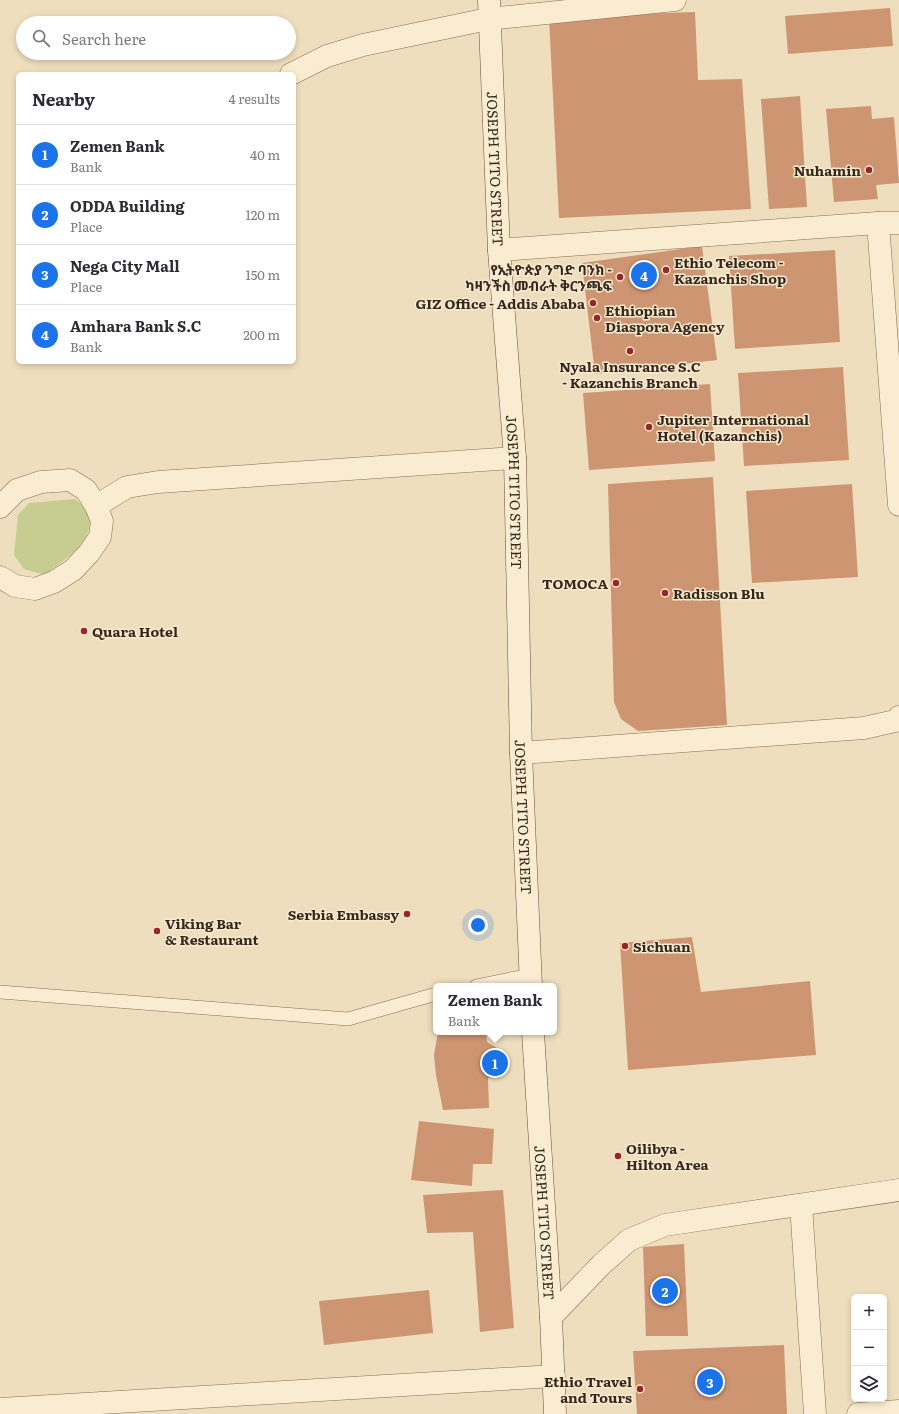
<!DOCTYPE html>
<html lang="en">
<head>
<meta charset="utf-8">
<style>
	:root { --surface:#fff; --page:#f2f2f3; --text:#2b2b33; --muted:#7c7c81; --line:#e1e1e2; --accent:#1a73e8 }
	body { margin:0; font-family:Literata,"Noto Sans Ethiopic",serif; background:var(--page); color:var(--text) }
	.controls { position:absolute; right:12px; bottom:12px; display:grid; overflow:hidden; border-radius:6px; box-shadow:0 2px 6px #0003 }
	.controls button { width:36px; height:36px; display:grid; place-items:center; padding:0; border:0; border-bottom:1px solid var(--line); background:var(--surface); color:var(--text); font:20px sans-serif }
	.you { position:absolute; left:478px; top:925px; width:14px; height:14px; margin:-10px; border:3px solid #fff; border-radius:50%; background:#1a73e8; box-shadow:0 0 0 6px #1a73e833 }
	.badge { display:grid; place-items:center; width:26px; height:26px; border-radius:50%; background:var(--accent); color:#fff; font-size:13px; font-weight:700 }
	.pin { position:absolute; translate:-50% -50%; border:2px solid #fff; box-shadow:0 1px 4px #0006 }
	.popup { position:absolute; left:433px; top:983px; width:124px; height:52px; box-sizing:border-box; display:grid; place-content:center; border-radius:6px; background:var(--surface); filter:drop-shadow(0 1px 3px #0005); font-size:13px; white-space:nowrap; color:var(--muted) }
	.popup b { font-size:15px; color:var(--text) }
	.popup::after { content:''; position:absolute; left:50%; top:100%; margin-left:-8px; border:8px solid transparent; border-top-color:var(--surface) }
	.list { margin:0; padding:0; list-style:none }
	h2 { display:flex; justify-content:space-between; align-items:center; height:52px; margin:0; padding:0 16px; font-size:17px }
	h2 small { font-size:13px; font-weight:400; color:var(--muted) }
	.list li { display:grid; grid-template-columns:26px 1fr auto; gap:12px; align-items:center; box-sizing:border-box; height:60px; padding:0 16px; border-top:1px solid var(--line) }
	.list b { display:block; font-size:15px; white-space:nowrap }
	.list p { margin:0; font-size:13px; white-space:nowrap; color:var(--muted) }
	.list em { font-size:13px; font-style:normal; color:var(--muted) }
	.icon { flex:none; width:22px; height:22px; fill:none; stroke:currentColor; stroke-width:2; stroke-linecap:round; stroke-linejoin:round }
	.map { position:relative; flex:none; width:899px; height:1414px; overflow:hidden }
	.search { position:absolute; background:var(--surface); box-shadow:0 2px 6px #0003; left:16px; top:16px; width:280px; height:44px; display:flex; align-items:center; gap:10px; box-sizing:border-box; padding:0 14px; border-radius:22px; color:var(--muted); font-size:15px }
	.panel { position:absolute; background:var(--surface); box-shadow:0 2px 6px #0003; left:16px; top:72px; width:280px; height:292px; border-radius:6px }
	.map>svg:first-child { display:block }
	.green { fill:#c7cc91 }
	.building { fill:#ce9572 }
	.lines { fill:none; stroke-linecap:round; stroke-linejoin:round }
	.service-casing { stroke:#876e56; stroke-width:14 }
	.minor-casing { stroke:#876e56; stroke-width:23 }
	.secondary-casing { stroke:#684f39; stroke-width:23 }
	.service { stroke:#f9ecd0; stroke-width:13 }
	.minor { stroke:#f9ecd0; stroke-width:22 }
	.secondary { stroke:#f9ecd0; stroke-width:22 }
	.poi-dot { fill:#972529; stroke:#f6e9cd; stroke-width:1.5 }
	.labels { text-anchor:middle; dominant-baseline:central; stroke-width:3; stroke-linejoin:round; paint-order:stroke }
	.street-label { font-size:14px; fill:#35271b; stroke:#f6e9cd }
	.poi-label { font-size:14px; font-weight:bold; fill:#35271b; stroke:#f6e9cd; text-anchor:start }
</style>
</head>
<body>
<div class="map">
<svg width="899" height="1414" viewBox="0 0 899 1414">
	<rect width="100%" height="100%" fill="#efdebd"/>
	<!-- green -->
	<path class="green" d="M75,499C79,503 86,507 88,512C98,541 63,560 45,575L24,569L14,555L18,515L29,503Z"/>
	<!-- building -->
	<g class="building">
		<path d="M890,8L893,46L788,54L785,16Z"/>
		<path d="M695,12L698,80L742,79L751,209L559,218L549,17Z"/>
		<path d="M800,96L807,207L769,209L761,99Z"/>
		<path d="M871,106L872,119L894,117L899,183L876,185L878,199L834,202L826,109Z"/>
		<path d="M702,246L717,360L595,374L582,263Z"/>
		<path d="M835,250L840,342L735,349L729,256Z"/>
		<path d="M843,367L849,460L744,466L738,373Z"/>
		<path d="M710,384L715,461L589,470L583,393Z"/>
		<path d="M713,477L727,725L638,731L621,719L614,702L608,484Z"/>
		<path d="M852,484L858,577L752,583L746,491Z"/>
		<path d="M692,937L701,992L810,981L816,1055L628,1070L620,943Z"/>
		<path d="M438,1032H486L487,1042L497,1048L501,1054L502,1067L499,1072L495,1076L488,1078L489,1108L443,1110L436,1075L434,1055Z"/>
		<path d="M419,1121L494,1129L492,1164H473L472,1186L411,1180Z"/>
		<path d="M503,1190L514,1328L480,1332L473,1232L427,1233L423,1195Z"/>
		<path d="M684,1244L688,1336H646L643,1247Z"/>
		<path d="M429,1290L433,1333L324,1345L319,1301Z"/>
		<path d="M784,1345L787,1414H637L633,1351Z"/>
	</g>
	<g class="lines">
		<!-- service casing -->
		<g class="service-casing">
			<g id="service">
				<path d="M476,986L530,975"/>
				<path d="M0,992L348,1019L436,994"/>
			</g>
		</g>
		<!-- minor casing -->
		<g class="minor-casing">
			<g id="minor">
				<path d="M291,74L327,56L363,45L488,19L675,0"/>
				<path d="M878,223L899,505"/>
				<path d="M499,250L878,223H899"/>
				<path d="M96,506L127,487L158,482L515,458"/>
				<path d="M0,507L17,490L41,482L70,480L86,490L96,506L102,521L100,537L89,553L73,570L54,582L35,589L15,586L0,577"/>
				<path d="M521,753L864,728L895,721L899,717"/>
				<path d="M801,1205L815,1414"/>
				<path d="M551,1317L601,1265L629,1240L665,1225L899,1190"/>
				<path d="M0,1409L554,1376"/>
				<path d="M858,1414L899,1411"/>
			</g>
		</g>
		<!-- secondary casing -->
		<g class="secondary-casing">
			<g id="secondary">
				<path id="s1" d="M489,0L499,250L515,458L521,753L531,986"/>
				<path id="s2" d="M533,1032L551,1317L555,1414"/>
			</g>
		</g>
		<!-- service -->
		<use href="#service" class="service"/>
		<!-- minor -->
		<use href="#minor" class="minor"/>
		<!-- secondary -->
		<use href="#secondary" class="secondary"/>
	</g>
	<!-- markers -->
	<g class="poi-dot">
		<circle cx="869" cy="170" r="4"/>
		<circle cx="666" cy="270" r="4"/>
		<circle cx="620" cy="277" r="4"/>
		<circle cx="593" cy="303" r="4"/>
		<circle cx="597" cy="318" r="4"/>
		<circle cx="630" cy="351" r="4"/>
		<circle cx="649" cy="427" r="4"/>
		<circle cx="616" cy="583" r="4"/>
		<circle cx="665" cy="593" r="4"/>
		<circle cx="84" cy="631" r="4"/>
		<circle cx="407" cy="914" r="4"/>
		<circle cx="157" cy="931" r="4"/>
		<circle cx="625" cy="946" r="4"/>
		<circle cx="618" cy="1156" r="4"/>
		<circle cx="640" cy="1389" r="4"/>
	</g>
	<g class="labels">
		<!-- street labels -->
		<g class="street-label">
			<text stroke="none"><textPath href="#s1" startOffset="169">JOSEPH TITO STREET</textPath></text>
			<text stroke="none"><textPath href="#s1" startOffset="493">JOSEPH TITO STREET</textPath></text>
			<text stroke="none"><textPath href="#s1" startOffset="818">JOSEPH TITO STREET</textPath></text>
			<text stroke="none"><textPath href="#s2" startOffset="191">JOSEPH TITO STREET</textPath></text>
		</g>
		<!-- poi labels -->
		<g class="poi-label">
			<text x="861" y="170" text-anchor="end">Nuhamin</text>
			<text x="674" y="262">Ethio Telecom -<tspan x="674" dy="16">Kazanchis Shop</tspan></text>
			<text x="612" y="269" text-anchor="end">የኢትዮጵያ ንግድ ባንክ -<tspan x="612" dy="16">ካዛንችስ መብራት ቅርንጫፍ</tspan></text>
			<text x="585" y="303" text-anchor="end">GIZ Office - Addis Ababa</text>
			<text x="605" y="310">Ethiopian<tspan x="605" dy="16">Diaspora Agency</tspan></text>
			<text x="630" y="366" text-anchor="middle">Nyala Insurance S.C<tspan x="630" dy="16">- Kazanchis Branch</tspan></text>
			<text x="657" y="419">Jupiter International<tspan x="657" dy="16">Hotel (Kazanchis)</tspan></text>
			<text x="608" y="583" text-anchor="end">TOMOCA</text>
			<text x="673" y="593">Radisson Blu</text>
			<text x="92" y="631">Quara Hotel</text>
			<text x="399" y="914" text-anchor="end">Serbia Embassy</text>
			<text x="165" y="923">Viking Bar<tspan x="165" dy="16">&amp; Restaurant</tspan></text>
			<text x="633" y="946">Sichuan</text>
			<text x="626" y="1148">Oilibya -<tspan x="626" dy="16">Hilton Area</tspan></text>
			<text x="632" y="1381" text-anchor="end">Ethio Travel<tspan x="632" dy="16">and Tours</tspan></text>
		</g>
	</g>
</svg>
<div class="controls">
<button>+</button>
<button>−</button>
<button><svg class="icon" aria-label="layers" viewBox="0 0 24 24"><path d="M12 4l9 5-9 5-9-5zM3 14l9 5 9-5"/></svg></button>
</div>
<div class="you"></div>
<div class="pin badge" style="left:495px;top:1063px">1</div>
<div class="popup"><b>Zemen Bank</b>Bank</div>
<div class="pin badge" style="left:665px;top:1291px">2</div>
<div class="pin badge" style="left:710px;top:1382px">3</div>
<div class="pin badge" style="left:644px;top:275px">4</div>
<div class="search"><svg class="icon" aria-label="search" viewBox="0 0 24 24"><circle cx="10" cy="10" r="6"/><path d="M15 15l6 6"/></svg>Search here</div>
<section class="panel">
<h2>Nearby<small>4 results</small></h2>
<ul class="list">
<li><span class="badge">1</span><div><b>Zemen Bank</b><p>Bank</p></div><em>40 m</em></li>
<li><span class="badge">2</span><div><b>ODDA Building</b><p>Place</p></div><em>120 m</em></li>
<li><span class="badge">3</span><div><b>Nega City Mall</b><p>Place</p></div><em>150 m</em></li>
<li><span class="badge">4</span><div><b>Amhara Bank S.C</b><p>Bank</p></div><em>200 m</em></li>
</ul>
</section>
</div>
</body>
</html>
